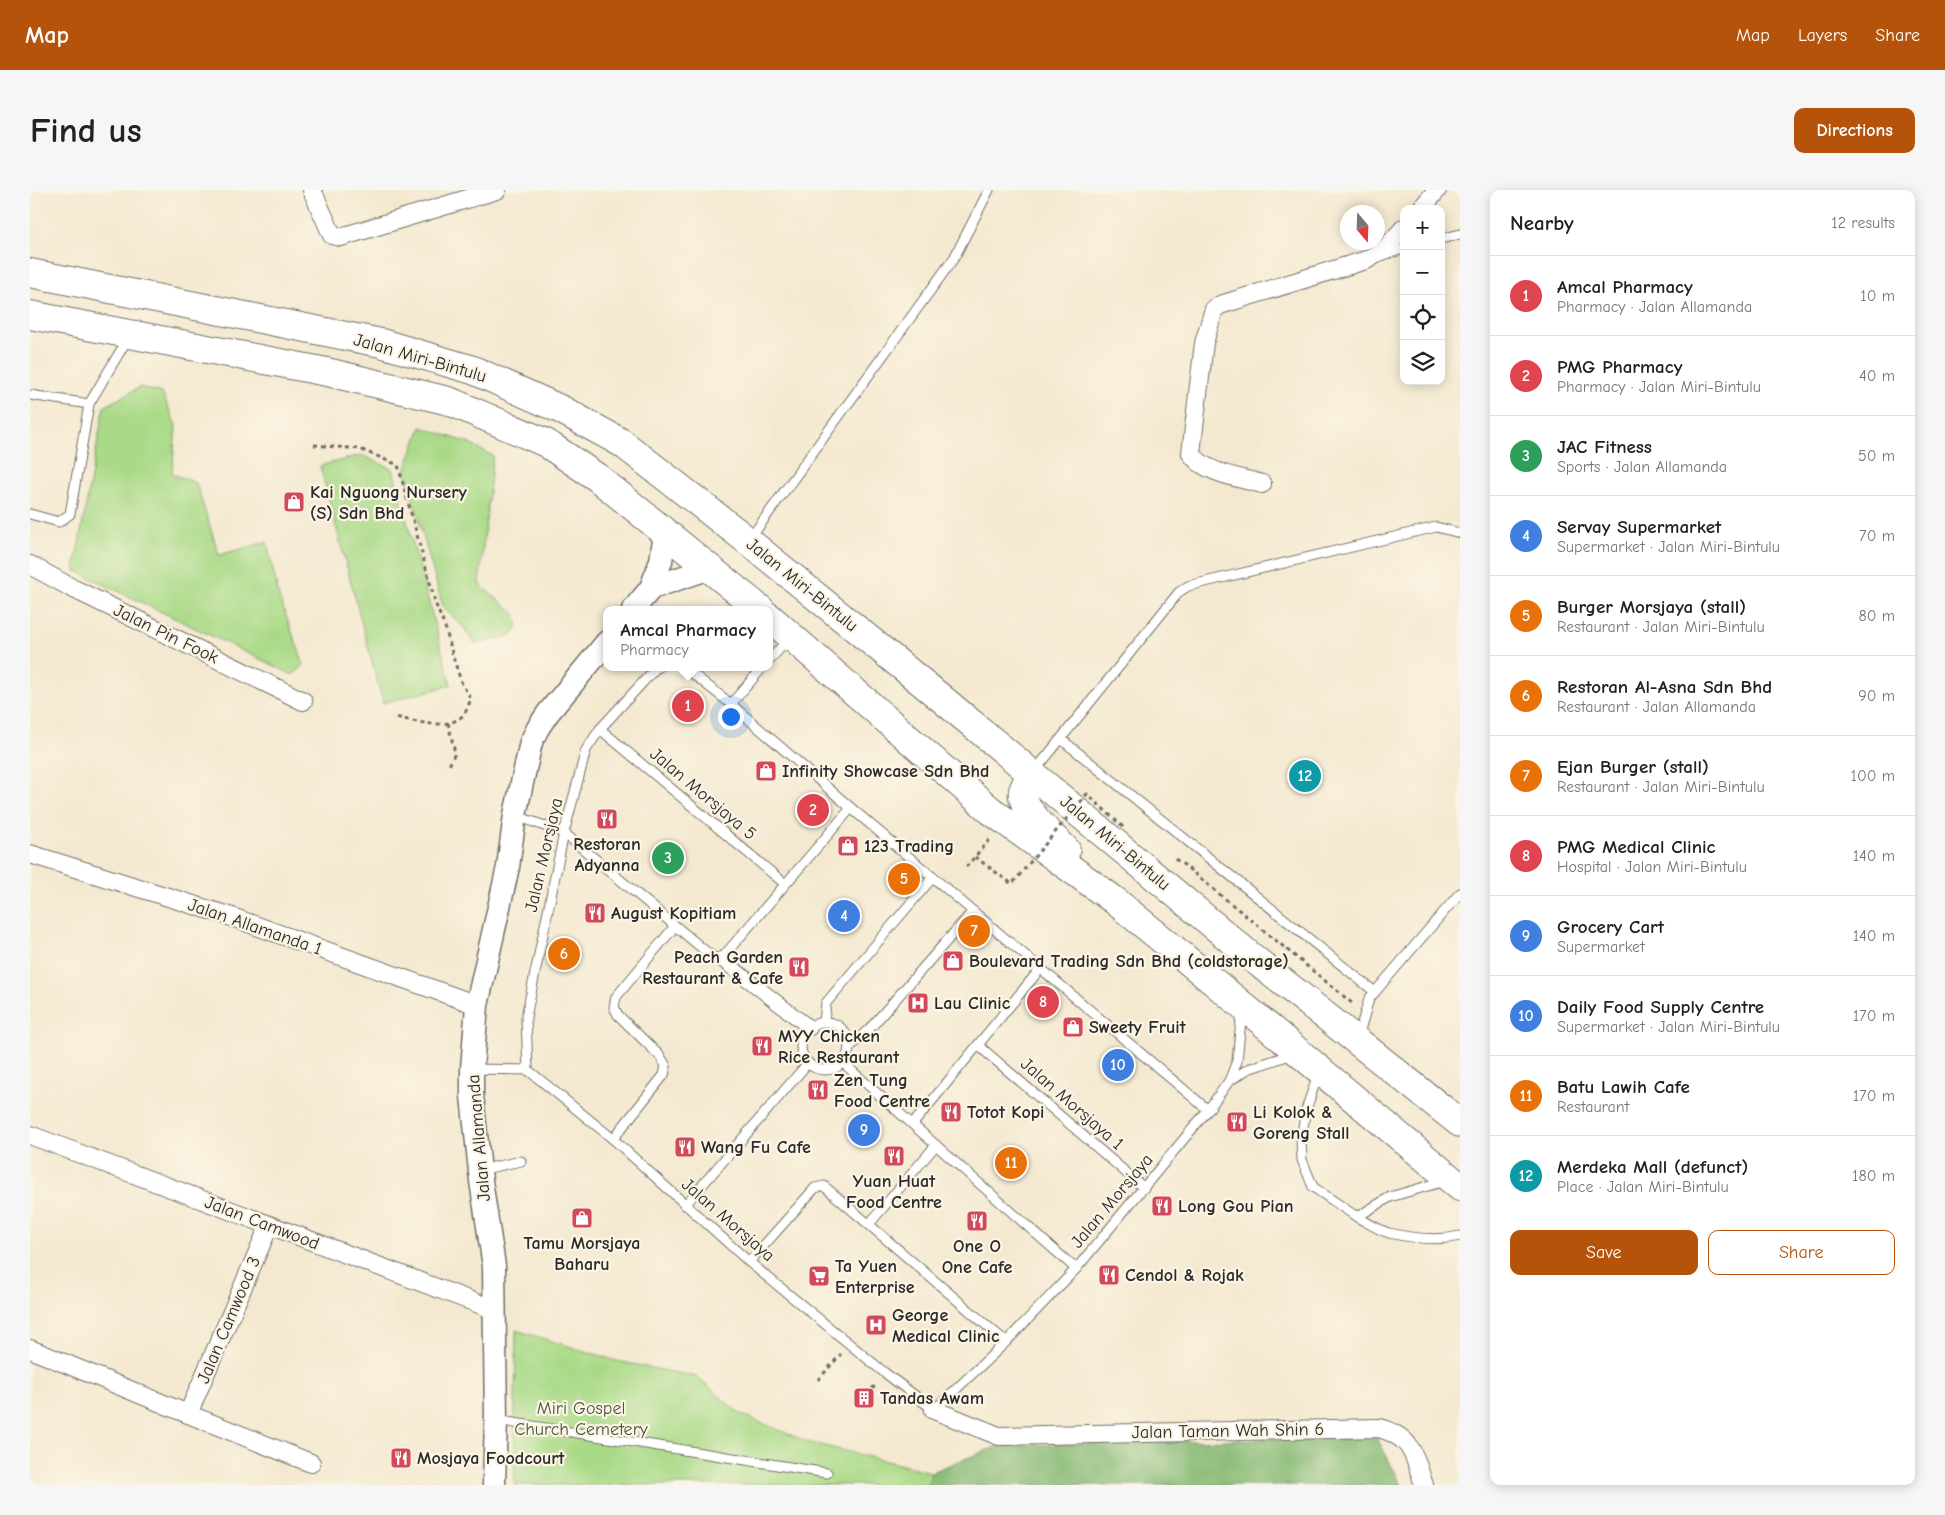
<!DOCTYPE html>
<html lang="en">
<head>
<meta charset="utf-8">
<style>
	:root { --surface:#fff; --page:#f6f6f6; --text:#222; --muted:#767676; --line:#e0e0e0; --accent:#b45309 }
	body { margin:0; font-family:"Comic Neue",sans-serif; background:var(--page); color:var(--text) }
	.controls { position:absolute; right:15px; top:15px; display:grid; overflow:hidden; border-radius:10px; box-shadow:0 2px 12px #0003 }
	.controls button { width:45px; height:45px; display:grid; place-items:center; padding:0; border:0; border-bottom:1px solid var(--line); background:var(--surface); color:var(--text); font:25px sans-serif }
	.compass { position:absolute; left:1310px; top:15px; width:45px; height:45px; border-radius:50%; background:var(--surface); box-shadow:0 2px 12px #0003; rotate:161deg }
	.you { position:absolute; left:700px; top:526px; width:18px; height:18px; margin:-12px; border:4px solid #fff; border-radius:50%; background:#1a73e8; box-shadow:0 0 0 8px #1a73e833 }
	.badge { display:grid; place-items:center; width:32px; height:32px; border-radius:50%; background:var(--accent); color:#fff; font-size:16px; font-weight:700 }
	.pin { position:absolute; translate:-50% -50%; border:2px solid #fff; box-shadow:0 1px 5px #0006 }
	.popup { position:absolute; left:573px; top:416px; width:170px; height:65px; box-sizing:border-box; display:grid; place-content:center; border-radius:10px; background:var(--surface); filter:drop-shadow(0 1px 4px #0005); font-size:16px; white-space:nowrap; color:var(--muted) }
	.popup b { font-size:19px; color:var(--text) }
	.popup::after { content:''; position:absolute; left:50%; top:100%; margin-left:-10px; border:10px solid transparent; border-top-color:var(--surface) }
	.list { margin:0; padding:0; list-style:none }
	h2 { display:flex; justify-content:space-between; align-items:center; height:65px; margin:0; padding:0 20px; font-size:21px }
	h2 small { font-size:16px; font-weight:400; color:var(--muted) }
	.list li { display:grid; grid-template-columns:32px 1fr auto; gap:15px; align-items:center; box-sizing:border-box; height:80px; padding:0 20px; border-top:1px solid var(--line) }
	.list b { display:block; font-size:19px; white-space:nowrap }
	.list p { margin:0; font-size:16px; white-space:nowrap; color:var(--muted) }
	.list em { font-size:16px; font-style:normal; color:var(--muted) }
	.actions { display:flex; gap:10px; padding:15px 20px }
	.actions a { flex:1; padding:11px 0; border:1px solid var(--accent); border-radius:10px; text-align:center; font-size:18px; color:var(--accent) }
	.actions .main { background:var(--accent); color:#fff }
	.icon { flex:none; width:28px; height:28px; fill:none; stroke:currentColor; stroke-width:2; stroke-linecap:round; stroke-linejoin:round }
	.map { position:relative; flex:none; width:1430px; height:1295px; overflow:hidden; border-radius:10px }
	header { display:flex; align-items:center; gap:30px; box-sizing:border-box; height:70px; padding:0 25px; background:var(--accent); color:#fff }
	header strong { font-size:24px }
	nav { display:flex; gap:28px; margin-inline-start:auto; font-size:18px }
	.intro { display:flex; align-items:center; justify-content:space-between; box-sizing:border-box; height:120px; padding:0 30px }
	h1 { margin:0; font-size:35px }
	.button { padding:12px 22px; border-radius:10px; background:var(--accent); color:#fff; font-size:18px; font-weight:700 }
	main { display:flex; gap:30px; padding:0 30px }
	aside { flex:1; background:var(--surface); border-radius:10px; box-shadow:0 2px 12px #0003 }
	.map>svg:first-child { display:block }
	.green { fill:#aada88; stroke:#6a825a }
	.forest { fill:#87ba74; stroke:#597250 }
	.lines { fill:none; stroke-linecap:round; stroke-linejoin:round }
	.service-casing { stroke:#716e65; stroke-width:11 }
	.pedestrian-casing { stroke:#716e65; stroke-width:16 }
	.minor-casing { stroke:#716e65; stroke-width:20 }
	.tertiary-casing { stroke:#716e65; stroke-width:25 }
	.trunk-casing { stroke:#716e65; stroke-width:30 }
	.path { stroke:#716e65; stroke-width:3; stroke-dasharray:4 4; stroke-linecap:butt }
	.service { stroke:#fff; stroke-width:9 }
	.pedestrian { stroke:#fff; stroke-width:14 }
	.minor { stroke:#fff; stroke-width:18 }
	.tertiary { stroke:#fff; stroke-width:22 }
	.trunk { stroke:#fff; stroke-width:28 }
	.path-bridge { stroke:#716e65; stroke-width:3; stroke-dasharray:4 4; stroke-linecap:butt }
	.labels { text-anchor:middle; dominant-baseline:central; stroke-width:4.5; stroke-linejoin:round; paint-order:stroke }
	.street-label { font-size:18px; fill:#2b2b2b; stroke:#fcf5e5 }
	.poi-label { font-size:18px; font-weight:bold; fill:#2b2b2b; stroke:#fcf5e5; text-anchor:start }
	.park-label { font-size:18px; fill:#4b5742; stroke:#fcf5e5 }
</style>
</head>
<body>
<header>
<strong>Map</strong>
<nav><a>Map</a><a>Layers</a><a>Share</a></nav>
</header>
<div class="intro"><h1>Find us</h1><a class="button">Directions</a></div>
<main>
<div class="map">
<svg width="1430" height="1295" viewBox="0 0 1430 1295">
	<rect width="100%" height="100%" fill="#fcf5e5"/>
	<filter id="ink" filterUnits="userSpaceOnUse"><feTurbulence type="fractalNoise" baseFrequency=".02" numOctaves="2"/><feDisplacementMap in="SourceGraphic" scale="10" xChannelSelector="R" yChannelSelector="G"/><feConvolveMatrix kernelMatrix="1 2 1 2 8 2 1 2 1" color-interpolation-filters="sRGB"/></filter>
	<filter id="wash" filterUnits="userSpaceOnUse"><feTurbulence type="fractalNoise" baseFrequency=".0096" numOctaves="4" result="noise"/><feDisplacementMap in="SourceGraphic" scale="20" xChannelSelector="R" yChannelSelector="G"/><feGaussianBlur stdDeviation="1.12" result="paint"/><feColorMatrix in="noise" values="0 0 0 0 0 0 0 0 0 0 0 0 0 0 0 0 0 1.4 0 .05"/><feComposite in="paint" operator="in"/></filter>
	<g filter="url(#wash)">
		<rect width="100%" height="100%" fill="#f4e9d0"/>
		<!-- green -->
		<g class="green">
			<path d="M110,197L132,203L146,236L142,284L166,293L189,365L237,352L249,407L274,475L263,485L44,380L74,217Z"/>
			<path d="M391,237L436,252L463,266L449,394L485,424L488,437L480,446L445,454L434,438L413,417L375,281Z"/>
			<path d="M331,265L363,279L421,495L353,513L290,276Z"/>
			<path d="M486,1140L587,1171L667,1187L710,1224L778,1252L901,1282L898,1295H484Z"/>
		</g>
		<!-- forest -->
		<path class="forest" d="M1346,1246L1372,1295H898L901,1282L968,1256Z"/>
	</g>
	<g filter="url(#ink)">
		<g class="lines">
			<!-- service casing -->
			<g class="service-casing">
				<g id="service">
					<path d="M1411,49L1430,44"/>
					<path d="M1353,65L1374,59"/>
					<path d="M0,205L59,214"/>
					<path d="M0,324L29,332L40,324L59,214L98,148"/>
					<path d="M719,350L924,68L959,0"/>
					<path d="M739,471L759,448"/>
					<path d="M629,477L625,479L570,539L556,560L534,643L496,827L498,880L583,949L719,1072L855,1183L904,1220L976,1152L1046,1079L1178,920L1199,891L1207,871L1212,820"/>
					<path d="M654,477L701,514L821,618L1178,920"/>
					<path d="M701,514L733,477"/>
					<path d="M570,539L754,693"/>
					<path d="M1031,549L1345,802"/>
					<path d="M1004,582L1149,402L1158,396L1406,337L1430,343"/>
					<path d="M487,626L534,643L685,769H691L821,618"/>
					<path d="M794,832L796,813L903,687"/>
					<circle cx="795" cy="856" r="24"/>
					<path d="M1328,847L1339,809L1430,703"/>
					<path d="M948,855L1114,998"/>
					<path d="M819,858L843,835L943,721"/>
					<path d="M813,873L1046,1079"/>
					<path d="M442,879L498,880"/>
					<path d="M1288,884L1276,920L1271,949L1272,970L1283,997L1327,1027L1360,1007L1415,991"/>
					<path d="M1199,891L1218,879L1263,864"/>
					<path d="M883,934L1011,778"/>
					<path d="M583,949L634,885L636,876L630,866L588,825L584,817L586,807L645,736"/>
					<path d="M450,980L491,971"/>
					<path d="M655,1015L778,873"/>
					<path d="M1327,1027C1337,1032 1348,1040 1359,1043C1381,1048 1408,1051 1430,1046"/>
					<path d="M840,1033L906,955"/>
					<path d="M719,1072L785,998L794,996L976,1152"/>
					<path d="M466,1230L797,1283"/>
				</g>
			</g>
			<!-- pedestrian casing -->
			<g class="pedestrian-casing">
				<path id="pedestrian" d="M691,769L780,838"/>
			</g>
			<!-- minor casing -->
			<g class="minor-casing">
				<g id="minor">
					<path d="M282,0L302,45L311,47L467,0"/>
					<path d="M1391,19L1407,0"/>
					<path d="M1232,294C1211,288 1173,283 1161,263L1174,153L1184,119L1190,115L1336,70L1355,59L1374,38"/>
					<path d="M0,375L42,398L273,511"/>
					<path d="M0,664L199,726L447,815"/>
					<path d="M0,945L465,1120"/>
					<path d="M0,1159L158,1224L239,1036"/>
					<path d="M904,1220L969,1246L1349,1238C1383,1247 1384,1266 1394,1295"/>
					<path d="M158,1224L281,1273"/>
				</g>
			</g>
			<!-- tertiary casing -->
			<g class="tertiary-casing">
				<g id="tertiary">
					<path d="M621,398L680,378"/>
					<path d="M603,420L621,398L631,371L635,342"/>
					<path d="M464,1295L466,1230L464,1076L451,991L442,906V879L447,815L478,677L485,625L501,552L508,538L518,523L577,452"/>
				</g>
			</g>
			<!-- trunk casing -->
			<g class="trunk-casing">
				<g id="trunk">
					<path d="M0,83L351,153L443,180L532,220L592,253L718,351L911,508L1224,769L1430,933"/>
					<path d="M0,125L297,182L419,211L516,253L568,288L731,420"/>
					<path d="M739,427L960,620L1084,710L1212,815L1430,997"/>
					<path d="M1002,584C999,589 994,596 993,601C989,618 1025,649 1036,660"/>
				</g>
			</g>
			<!-- path -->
			<g class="path">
				<path d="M284,255L330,259L368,275L406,415L416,440L424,470L432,494L441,509C439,513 437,520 434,524C420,542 384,531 365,527"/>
				<path d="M418,533L425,563L418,578"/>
				<path d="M1145,669L1154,675L1322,813"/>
				<path d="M936,677L960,649"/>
				<path d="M788,1190L811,1164"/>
				<path d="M842,1199L847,1193"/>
			</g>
			<!-- service -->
			<use href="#service" class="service"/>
			<!-- pedestrian -->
			<use href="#pedestrian" class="pedestrian"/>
			<!-- minor -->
			<use href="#minor" class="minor"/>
			<!-- tertiary -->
			<use href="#tertiary" class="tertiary"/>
			<!-- trunk -->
			<use href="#trunk" class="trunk"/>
			<!-- path-bridge -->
			<path class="path-bridge" d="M945,667L982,694L1057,604L1093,637"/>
		</g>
	</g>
	<!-- icons -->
	<defs>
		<g id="shop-square" transform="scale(1.125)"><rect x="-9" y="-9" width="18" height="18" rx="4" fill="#d1495b" stroke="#fcf5e5"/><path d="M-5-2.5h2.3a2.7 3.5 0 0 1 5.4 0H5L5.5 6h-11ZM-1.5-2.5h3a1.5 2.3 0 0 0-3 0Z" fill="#fff"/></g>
		<g id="restaurant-square" transform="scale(1.125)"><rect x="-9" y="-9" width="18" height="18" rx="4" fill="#d1495b" stroke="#fcf5e5"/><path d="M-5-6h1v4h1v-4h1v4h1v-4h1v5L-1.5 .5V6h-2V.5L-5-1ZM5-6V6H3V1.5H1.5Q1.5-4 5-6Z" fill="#fff"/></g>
		<g id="hospital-square" transform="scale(1.125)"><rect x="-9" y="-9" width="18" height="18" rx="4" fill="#d1495b" stroke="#fcf5e5"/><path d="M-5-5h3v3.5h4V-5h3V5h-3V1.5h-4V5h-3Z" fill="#fff"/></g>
		<g id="supermarket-square" transform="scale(1.125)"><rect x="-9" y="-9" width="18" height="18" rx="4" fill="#d1495b" stroke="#fcf5e5"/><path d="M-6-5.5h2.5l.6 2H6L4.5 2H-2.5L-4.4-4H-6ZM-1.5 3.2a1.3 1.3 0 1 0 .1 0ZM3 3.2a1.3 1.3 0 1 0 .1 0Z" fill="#fff"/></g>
		<g id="building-square" transform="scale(1.125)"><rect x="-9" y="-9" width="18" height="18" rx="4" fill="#d1495b" stroke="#fcf5e5"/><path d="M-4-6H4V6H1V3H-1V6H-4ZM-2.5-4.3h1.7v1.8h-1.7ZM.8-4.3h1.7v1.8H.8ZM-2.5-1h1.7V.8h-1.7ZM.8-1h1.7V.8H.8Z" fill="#fff"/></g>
	</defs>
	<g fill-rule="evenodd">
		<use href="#shop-square" x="264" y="312"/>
		<use href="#shop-square" x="736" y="581"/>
		<use href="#restaurant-square" x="577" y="629"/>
		<use href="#shop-square" x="818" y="656"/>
		<use href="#restaurant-square" x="565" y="723"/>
		<use href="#shop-square" x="923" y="771"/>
		<use href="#restaurant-square" x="769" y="777"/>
		<use href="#hospital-square" x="888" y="813"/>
		<use href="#shop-square" x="1043" y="837"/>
		<use href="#restaurant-square" x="732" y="856"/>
		<use href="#restaurant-square" x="788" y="900"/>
		<use href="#restaurant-square" x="921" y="922"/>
		<use href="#restaurant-square" x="1207" y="932"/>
		<use href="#restaurant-square" x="655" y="957"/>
		<use href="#restaurant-square" x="864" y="966"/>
		<use href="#restaurant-square" x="1132" y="1016"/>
		<use href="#shop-square" x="552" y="1028"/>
		<use href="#restaurant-square" x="947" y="1031"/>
		<use href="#restaurant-square" x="1079" y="1085"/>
		<use href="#supermarket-square" x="789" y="1086"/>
		<use href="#hospital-square" x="846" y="1135"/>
		<use href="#building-square" x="834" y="1208"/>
		<use href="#restaurant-square" x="371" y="1268"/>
	</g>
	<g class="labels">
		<!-- street labels -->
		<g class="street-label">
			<text transform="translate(390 168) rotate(16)">Jalan Miri-Bintulu</text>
			<text transform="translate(772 395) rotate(39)">Jalan Miri-Bintulu</text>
			<text transform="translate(136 444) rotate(26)">Jalan Pin Fook</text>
			<text transform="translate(673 604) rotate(40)">Jalan Morsjaya 5</text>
			<text transform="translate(1085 653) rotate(40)">Jalan Miri-Bintulu</text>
			<text transform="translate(514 665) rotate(-77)">Jalan Morsjaya</text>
			<text transform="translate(225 737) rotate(19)">Jalan Allamanda 1</text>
			<text transform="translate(1042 914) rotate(41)">Jalan Morsjaya 1</text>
			<text transform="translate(449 948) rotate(-95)">Jalan Allamanda</text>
			<text transform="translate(1082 1011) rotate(-50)">Jalan Morsjaya</text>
			<text transform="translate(698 1030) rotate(41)">Jalan Morsjaya</text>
			<text transform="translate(232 1033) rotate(21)">Jalan Camwood</text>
			<text transform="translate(199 1130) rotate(-67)">Jalan Camwood 3</text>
			<text transform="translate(1198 1241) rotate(-1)">Jalan Taman Wah Shin 6</text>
		</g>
		<!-- poi labels -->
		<g class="poi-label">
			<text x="280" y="302">Kai Nguong Nursery<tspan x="280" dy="21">(S) Sdn Bhd</tspan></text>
			<text x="752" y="581">Infinity Showcase Sdn Bhd</text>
			<text x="577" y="654" text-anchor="middle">Restoran<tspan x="577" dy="21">Adyanna</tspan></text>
			<text x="834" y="656">123 Trading</text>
			<text x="581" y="723">August Kopitiam</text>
			<text x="753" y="767" text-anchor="end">Peach Garden<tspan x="753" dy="21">Restaurant &amp; Cafe</tspan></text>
			<text x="939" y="771">Boulevard Trading Sdn Bhd (coldstorage)</text>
			<text x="904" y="813">Lau Clinic</text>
			<text x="1059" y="837">Sweety Fruit</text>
			<text x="748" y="846">MYY Chicken<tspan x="748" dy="21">Rice Restaurant</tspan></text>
			<text x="804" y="890">Zen Tung<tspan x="804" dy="21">Food Centre</tspan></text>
			<text x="937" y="922">Totot Kopi</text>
			<text x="1223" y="922">Li Kolok &amp;<tspan x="1223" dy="21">Goreng Stall</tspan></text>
			<text x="671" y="957">Wang Fu Cafe</text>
			<text x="864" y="991" text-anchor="middle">Yuan Huat<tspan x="864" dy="21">Food Centre</tspan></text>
			<text x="1148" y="1016">Long Gou Pian</text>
			<text x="552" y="1053" text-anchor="middle">Tamu Morsjaya<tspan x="552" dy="21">Baharu</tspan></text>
			<text x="947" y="1056" text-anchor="middle">One O<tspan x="947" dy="21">One Cafe</tspan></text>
			<text x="805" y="1076">Ta Yuen<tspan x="805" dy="21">Enterprise</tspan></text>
			<text x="1095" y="1085">Cendol &amp; Rojak</text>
			<text x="862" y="1125">George<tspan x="862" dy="21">Medical Clinic</tspan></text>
			<text x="850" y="1208">Tandas Awam</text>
			<text x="387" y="1268">Mosjaya Foodcourt</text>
		</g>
		<!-- park labels -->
		<g class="park-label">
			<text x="551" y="1218">Miri Gospel<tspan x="551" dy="21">Church Cemetery</tspan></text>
		</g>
	</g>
</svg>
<div class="controls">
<button>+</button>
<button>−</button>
<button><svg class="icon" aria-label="locate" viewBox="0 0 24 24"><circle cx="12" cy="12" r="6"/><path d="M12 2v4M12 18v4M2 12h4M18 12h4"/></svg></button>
<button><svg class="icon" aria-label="layers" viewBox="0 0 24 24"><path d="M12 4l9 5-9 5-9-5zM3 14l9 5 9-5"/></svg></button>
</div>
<svg class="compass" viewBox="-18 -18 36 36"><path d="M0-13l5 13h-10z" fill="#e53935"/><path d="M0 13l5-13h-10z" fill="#767676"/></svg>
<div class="you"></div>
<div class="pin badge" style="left:658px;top:516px;background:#e0444e">1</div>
<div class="popup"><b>Amcal Pharmacy</b>Pharmacy</div>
<div class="pin badge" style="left:783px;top:620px;background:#e0444e">2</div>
<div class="pin badge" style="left:638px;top:668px;background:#2e9e5b">3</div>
<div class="pin badge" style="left:814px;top:726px;background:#3f7fe0">4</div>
<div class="pin badge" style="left:874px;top:689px;background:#e8710a">5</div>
<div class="pin badge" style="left:534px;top:764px;background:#e8710a">6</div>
<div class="pin badge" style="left:944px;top:741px;background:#e8710a">7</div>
<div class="pin badge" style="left:1013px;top:812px;background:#e0444e">8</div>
<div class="pin badge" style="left:834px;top:940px;background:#3f7fe0">9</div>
<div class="pin badge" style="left:1088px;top:875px;background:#3f7fe0">10</div>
<div class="pin badge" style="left:981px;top:973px;background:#e8710a">11</div>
<div class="pin badge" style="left:1275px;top:586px;background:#0f9aa8">12</div>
</div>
<aside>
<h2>Nearby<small>12 results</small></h2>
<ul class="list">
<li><span class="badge" style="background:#e0444e">1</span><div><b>Amcal Pharmacy</b><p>Pharmacy · Jalan Allamanda</p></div><em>10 m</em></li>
<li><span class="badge" style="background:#e0444e">2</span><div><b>PMG Pharmacy</b><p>Pharmacy · Jalan Miri-Bintulu</p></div><em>40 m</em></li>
<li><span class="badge" style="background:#2e9e5b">3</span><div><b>JAC Fitness</b><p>Sports · Jalan Allamanda</p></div><em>50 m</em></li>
<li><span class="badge" style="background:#3f7fe0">4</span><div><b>Servay Supermarket</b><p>Supermarket · Jalan Miri-Bintulu</p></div><em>70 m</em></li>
<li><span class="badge" style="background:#e8710a">5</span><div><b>Burger Morsjaya (stall)</b><p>Restaurant · Jalan Miri-Bintulu</p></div><em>80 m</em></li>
<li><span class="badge" style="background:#e8710a">6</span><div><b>Restoran Al-Asna Sdn Bhd</b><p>Restaurant · Jalan Allamanda</p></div><em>90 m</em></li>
<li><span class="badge" style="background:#e8710a">7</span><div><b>Ejan Burger (stall)</b><p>Restaurant · Jalan Miri-Bintulu</p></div><em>100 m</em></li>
<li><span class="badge" style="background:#e0444e">8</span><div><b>PMG Medical Clinic</b><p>Hospital · Jalan Miri-Bintulu</p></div><em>140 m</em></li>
<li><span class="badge" style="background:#3f7fe0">9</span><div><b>Grocery Cart</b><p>Supermarket</p></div><em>140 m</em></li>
<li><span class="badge" style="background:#3f7fe0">10</span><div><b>Daily Food Supply Centre</b><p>Supermarket · Jalan Miri-Bintulu</p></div><em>170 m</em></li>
<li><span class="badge" style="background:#e8710a">11</span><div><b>Batu Lawih Cafe</b><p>Restaurant</p></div><em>170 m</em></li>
<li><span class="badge" style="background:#0f9aa8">12</span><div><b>Merdeka Mall (defunct)</b><p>Place · Jalan Miri-Bintulu</p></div><em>180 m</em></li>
</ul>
<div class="actions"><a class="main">Save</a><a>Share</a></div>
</aside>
</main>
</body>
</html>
